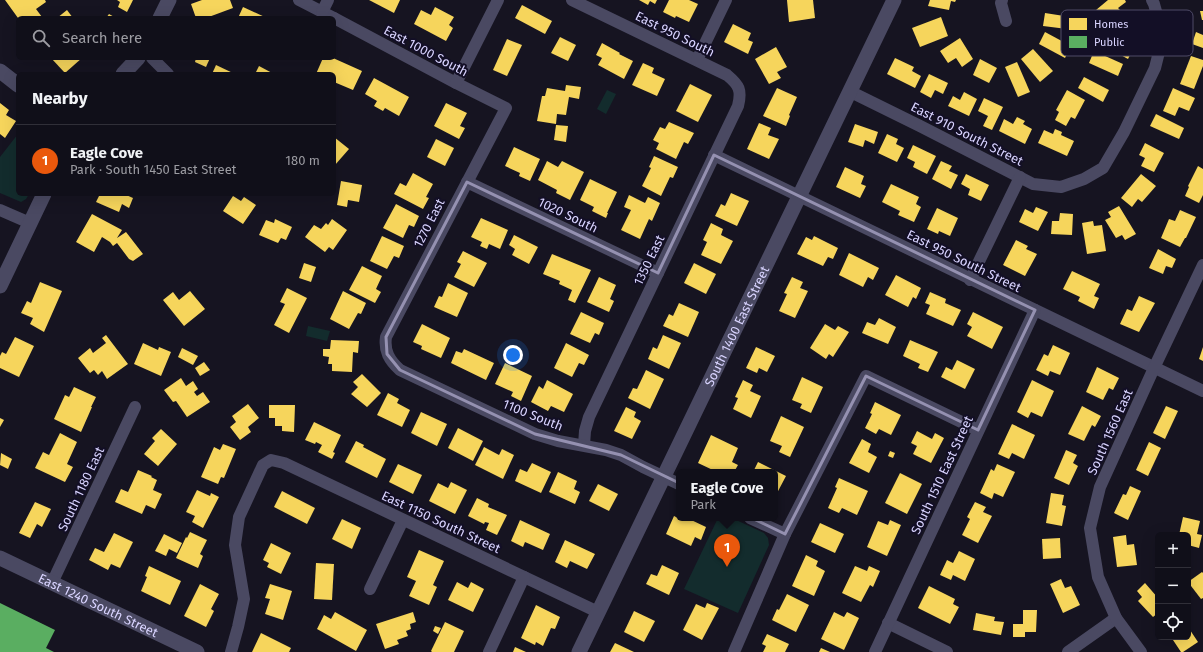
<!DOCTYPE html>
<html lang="en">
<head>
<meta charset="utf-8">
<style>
	:root { --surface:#100f19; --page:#1e1d26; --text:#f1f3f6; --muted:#9c9ca2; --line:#302f38; --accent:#ea580c }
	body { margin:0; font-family:"Fira Sans",sans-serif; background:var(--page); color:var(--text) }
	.controls { position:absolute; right:12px; bottom:12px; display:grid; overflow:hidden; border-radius:6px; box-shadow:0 4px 16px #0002 }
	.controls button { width:36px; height:36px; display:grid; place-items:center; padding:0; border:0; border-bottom:1px solid var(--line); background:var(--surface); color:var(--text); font:20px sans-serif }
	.you { position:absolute; left:513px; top:355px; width:14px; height:14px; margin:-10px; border:3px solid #fff; border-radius:50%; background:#1a73e8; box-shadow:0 0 0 6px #1a73e833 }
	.badge { display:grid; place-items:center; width:26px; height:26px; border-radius:50%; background:var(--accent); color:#fff; font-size:13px; font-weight:700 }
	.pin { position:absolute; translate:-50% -33px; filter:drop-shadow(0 1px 2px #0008) }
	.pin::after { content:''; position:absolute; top:21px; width:14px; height:12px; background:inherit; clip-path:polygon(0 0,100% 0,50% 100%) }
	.popup { position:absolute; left:676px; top:469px; width:102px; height:52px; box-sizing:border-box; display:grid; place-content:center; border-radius:6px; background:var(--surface); filter:drop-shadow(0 1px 3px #0005); font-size:13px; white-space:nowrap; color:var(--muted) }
	.popup b { font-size:15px; color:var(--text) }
	.popup::after { content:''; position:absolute; left:50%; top:100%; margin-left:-8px; border:8px solid transparent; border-top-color:var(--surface) }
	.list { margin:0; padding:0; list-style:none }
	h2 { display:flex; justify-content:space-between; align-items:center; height:52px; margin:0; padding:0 16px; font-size:17px }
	h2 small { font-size:13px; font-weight:400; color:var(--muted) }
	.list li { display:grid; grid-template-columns:26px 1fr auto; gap:12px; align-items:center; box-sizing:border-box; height:72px; padding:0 16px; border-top:1px solid var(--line) }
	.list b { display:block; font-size:15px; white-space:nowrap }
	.list p { margin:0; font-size:13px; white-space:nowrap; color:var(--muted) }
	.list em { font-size:13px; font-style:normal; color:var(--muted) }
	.icon { flex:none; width:22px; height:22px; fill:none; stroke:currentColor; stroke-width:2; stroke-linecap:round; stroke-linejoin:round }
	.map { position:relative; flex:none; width:1203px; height:652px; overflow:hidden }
	.search { position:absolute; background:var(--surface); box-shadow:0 4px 16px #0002; left:16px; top:16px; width:320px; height:44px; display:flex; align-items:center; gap:10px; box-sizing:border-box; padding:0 14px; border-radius:6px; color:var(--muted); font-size:15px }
	.panel { position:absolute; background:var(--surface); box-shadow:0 4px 16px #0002; left:16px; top:72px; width:320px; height:124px; border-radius:6px }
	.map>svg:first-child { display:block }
	.green { fill:#132c2d }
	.homes { fill:#f6d55c }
	.public { fill:#5aae61 }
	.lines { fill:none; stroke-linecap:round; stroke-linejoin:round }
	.minor { stroke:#4a4962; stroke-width:12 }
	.tertiary { stroke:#4a4962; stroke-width:15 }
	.marked { fill:none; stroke:#9591b1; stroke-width:3; stroke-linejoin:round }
	.labels { text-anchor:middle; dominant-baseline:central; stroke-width:4; stroke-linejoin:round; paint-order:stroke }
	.street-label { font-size:13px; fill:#d9d4ff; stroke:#130f26 }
	.key { fill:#130f26; stroke:#4e4a67; stroke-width:1 }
	.key-label { font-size:11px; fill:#d9d4ff }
</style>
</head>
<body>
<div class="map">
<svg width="1203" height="652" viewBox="0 0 1203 652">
	<rect width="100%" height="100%" fill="#161421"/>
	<!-- green -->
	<g class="green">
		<path d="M607,90L616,94L606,114L597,109Z"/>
		<path d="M18,134V194H29L26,199L21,202L0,193V157Z"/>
		<path d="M308,326L330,331L327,341L306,336Z"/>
		<path d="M718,518H732L764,533L768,538L769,545L738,613L684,589Z"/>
	</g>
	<!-- homes -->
	<g class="homes">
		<path d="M5,0H45L46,2L36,9L42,17L41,18H18Z"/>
		<path d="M117,0H133L127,12L118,7L120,2Z"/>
		<path d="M202,0H230L233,8L206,18H196L191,4Z"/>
		<path d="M369,0H400L394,13Z"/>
		<path d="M639,0H657L655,4L650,1L648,5Z"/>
		<path d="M669,0H689L698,4L689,22L676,16L675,18L663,12Z"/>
		<path d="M787,0H813L815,18L789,22Z"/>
		<path d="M930,0H956L955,2L951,1L949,10L928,6Z"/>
		<path d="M1108,0H1125L1126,2L1118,8L1121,11L1106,23L1096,10Z"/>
		<path d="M522,5L552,21L545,34L515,18Z"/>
		<path d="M243,7L267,18H238Z"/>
		<path d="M435,7L454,17L449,25L453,28L446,41L414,24L421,10L431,15Z"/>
		<path d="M67,10L73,18H57Z"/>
		<path d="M1200,11H1203V20H1202Z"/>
		<path d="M1045,13L1077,18L1075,30L1043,26Z"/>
		<path d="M109,14L116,18H106Z"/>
		<path d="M941,17L948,36L920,47L912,28Z"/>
		<path d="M733,24L751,33L748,40L753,42L748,54L724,42Z"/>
		<path d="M1045,32L1071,46L1065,58L1039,44Z"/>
		<path d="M1196,32L1203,35V48L1192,44Z"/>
		<path d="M1108,34L1134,47L1128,59L1102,45Z"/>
		<path d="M560,37L576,45L568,61L551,53Z"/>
		<path d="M960,38L973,59L962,67L956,58L948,63L940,51Z"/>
		<path d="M507,39L522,45L507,76L493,70Z"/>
		<path d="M602,43L620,53L619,54L633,61L624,79L598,65L602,58L596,55Z"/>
		<path d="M776,47L787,67L777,72L781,78L769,84L755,59Z"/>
		<path d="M1033,49L1053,71L1040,82L1021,59Z"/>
		<path d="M1094,51L1123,64L1118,76L1089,63Z"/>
		<path d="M1191,56L1203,60V66L1194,89L1180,84Z"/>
		<path d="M51,58H82L65,73Z"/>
		<path d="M196,58H210L206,67L195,62Z"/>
		<path d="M323,58H333L362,71L353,90L334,82V74H316Z"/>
		<path d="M895,58L914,67L912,71L921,76L915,88L887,74Z"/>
		<path d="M980,59L997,68L989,83L973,75Z"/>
		<path d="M1017,62L1030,92L1018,97L1005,67Z"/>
		<path d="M643,63L654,68L652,73L665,79L657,96L632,85Z"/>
		<path d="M216,65L235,74H212Z"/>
		<path d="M259,66L274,74H255Z"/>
		<path d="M929,74L948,83L943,94L935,90L931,98L920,92Z"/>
		<path d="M1084,77L1109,90L1103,102L1078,88Z"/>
		<path d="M374,78L409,97L399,116L385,108L383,111L374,106L377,101L365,94Z"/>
		<path d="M690,84L712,95L698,122L676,111Z"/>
		<path d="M566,85L581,87L579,99L569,97L566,115L557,114L556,124L537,121L542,96H545L547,88L565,91Z"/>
		<path d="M777,88L797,97L789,115L790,116L786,126L763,116Z"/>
		<path d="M1173,88L1195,98L1189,111L1179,107L1175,116L1163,111Z"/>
		<path d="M1067,90L1085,100L1075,119L1071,117L1066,126L1055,120L1059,112L1056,110Z"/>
		<path d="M964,92L977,99L969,116L948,106L953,96L960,100Z"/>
		<path d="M984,98L1003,107L992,130L983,126L988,116L978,111Z"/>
		<path d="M0,103L9,110L6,115L16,121L5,138L0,134Z"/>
		<path d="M446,103L467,113L460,126L465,128L459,139L434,126Z"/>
		<path d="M1156,114L1184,128L1179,139L1150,126Z"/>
		<path d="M1017,117L1025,121L1023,124L1032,129L1025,144L999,131L1004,119L1013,124Z"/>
		<path d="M669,122L694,133L688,144L684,142L676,159L656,149L659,143L653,140L660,127L665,129Z"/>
		<path d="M759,123L771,128L768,135L779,139L769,159L747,149Z"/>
		<path d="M855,124L878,132L874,144L865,140L863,147L848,142Z"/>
		<path d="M556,125L568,126L566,142L554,140Z"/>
		<path d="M1055,129L1062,132L1061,135L1074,141L1067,156L1038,143L1044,130L1053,134Z"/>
		<path d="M887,134L898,139L896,144L904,148L897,162L878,153Z"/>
		<path d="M334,137L349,149L335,165L334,164Z"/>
		<path d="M436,139L454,148L445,166L427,157Z"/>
		<path d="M1145,143L1164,153L1154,172L1141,166L1145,158L1139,155Z"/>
		<path d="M913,145L936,156L927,174L913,167L915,162L907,158Z"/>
		<path d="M514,147L540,159L530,181L519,176L520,173L505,166Z"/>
		<path d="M654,156L678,167L673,178L670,177L661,196L642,186L651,168L649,167Z"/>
		<path d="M547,161L558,167L562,161L584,172L570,200L556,193L557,190L538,180Z"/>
		<path d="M941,161L952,166L949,171L958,175L951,189L932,179Z"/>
		<path d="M1198,166L1203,169V195L1199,203L1185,196L1189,187L1188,186Z"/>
		<path d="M845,167L864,176L861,184L866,186L860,198L836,187Z"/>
		<path d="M413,173L433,184L426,197L429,198L423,209L394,194L400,183L406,186Z"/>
		<path d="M966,174L989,185L981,201L968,195L970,189L961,184Z"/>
		<path d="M1141,174L1156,186L1142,202L1138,199L1132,207L1121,198Z"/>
		<path d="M590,179L617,192L607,213H608L606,218L592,211L594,207L580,200Z"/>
		<path d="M341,181L362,185L359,202L348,200L347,207L337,205Z"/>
		<path d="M891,184L919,197L916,204L921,207L914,222L898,215L900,211L882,202Z"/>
		<path d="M731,193L749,201L737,226L715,216L721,204L725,206Z"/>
		<path d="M100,194H124L133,198L129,208L122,204L119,212L96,202Z"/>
		<path d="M629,195L645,203L648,197L660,203L652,221L649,219L640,239L621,230L631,210L624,207Z"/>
		<path d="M233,196L241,201L244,197L256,205L243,224L223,211Z"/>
		<path d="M396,204L419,216L414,227L409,225L403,238L383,228Z"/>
		<path d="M1119,206L1136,234L1125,240L1122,235L1116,238L1105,220L1111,217L1108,212Z"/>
		<path d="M1036,207L1048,212L1038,231L1019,222L1025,209L1033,213Z"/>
		<path d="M937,208L958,218L950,236L939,231L938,234L927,229Z"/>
		<path d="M1180,210L1196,217L1186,238H1185L1180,247L1161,238L1169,219L1175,221Z"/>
		<path d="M1060,213L1073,214L1072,235L1051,234L1052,221H1059Z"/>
		<path d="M92,214L122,230L117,238L126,232L143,254L133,261L129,259L117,243L113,246L110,242L102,237L94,252L76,242Z"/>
		<path d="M481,218L508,230L500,249L489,244L487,249L480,246L482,242L471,237Z"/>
		<path d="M275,219L292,227L286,240L281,238L278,243L259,235L266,220L274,223Z"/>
		<path d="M332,219L347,230L333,250L329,247L325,252L305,237L314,225L321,229L326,223L328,225Z"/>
		<path d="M1093,221L1094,226L1102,225L1106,251L1087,254L1082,223Z"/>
		<path d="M711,223L723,229L721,235L733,241L721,264L701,255L707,242L703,240Z"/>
		<path d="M514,235L538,247L529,264L512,255L515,249L509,245Z"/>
		<path d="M382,236L404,246L399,258L394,256L387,269L370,261Z"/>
		<path d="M814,236L838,248L833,259L828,257L823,266L797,254L806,237L812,240Z"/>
		<path d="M1016,240L1028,246L1026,249L1037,254L1025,276L1003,265Z"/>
		<path d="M1158,249L1176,259L1172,268L1166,266L1163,274L1149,268Z"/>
		<path d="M463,251L487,263L474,287L454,277L461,264L457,262Z"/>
		<path d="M849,253L879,268L873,280L868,277L863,287L839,275Z"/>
		<path d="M552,254L591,270L575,303L568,300L572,290L559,284L560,281L543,274Z"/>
		<path d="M304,263L316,267L311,282L299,278Z"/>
		<path d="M694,263L716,274L706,294L684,283Z"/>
		<path d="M362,266L382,276L376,289L381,292L375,303L349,290Z"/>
		<path d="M1072,271L1100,284L1094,296L1099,298L1094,309L1078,301L1080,297L1063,289Z"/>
		<path d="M896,275L921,288L916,299L913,297L908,307L885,295Z"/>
		<path d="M599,277L616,285L610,299L614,301L609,312L587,302Z"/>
		<path d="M792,277L803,282L800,288L808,291L795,318L779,311L787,294L784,293Z"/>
		<path d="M40,282L62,291L44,332L30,324L33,318L21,313L27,301L31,303Z"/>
		<path d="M448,283L468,293L457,317L434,307L439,296L442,297Z"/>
		<path d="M287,288L307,298L289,333L274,325L285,304L280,302Z"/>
		<path d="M190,291L205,309L184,326L163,300L173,292L179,300Z"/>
		<path d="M343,291L366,303L361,314L358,313L349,329L330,319Z"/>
		<path d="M930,292L946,299L945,303L961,310L953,326L926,314L930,305L925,303Z"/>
		<path d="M1139,296L1155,303L1139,332L1120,324L1127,309L1132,311Z"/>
		<path d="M679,303L699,312L688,337L663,326L669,314L673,316Z"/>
		<path d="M581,312L604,323L599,335L595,333L590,343L570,334Z"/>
		<path d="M973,312L1003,327L992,349L967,336L972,327L967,324Z"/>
		<path d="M879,318L896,327L888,344L862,333L867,322L875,325Z"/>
		<path d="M422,324L450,338L441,358L421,349L422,346L413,342Z"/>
		<path d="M825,324L835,330L838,326L849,332L833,357L829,354L826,359L810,348Z"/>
		<path d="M106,335L128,364L107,379L102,371L98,375L94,370L90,373L78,358L90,348L93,353L106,343L102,338Z"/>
		<path d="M663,335L681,343L669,369L648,359L653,347L657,349Z"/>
		<path d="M15,337L34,346L19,377L0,368V356L2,352L6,354Z"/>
		<path d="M331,340L359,341L358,353L353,352L352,372L332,371V364H328L329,357L323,356V349H330Z"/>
		<path d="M910,340L938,352L928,372L918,368L920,364L903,356Z"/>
		<path d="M143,343L158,350L159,347L171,352L161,376L134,364Z"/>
		<path d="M566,343L589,355L584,365L579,363L572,377L554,368Z"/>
		<path d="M1053,345L1070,353L1060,375L1050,371L1048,376L1036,370L1044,354L1048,356Z"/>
		<path d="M756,347L775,356L767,372L759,368L757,373L746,368Z"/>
		<path d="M1203,347V361L1199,359Z"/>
		<path d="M182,348L198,356L193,365L178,357Z"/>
		<path d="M464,349L494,363L486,380L451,363L456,351L462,353Z"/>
		<path d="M957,360L975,369L965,389L941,377L946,367L952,370Z"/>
		<path d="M204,362L210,370L200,376L195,368Z"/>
		<path d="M505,363L532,376L521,401L511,396L513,392L495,384Z"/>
		<path d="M1097,367L1119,378L1113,390L1109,388L1103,400L1086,392Z"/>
		<path d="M646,370L664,379L650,409L628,398L633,388L637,389Z"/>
		<path d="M362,374L381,393L367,407L351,394L358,387L353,382Z"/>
		<path d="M802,377L823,387L811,413L800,408L802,404L792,400Z"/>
		<path d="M181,378L186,386L193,381L198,389L194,392L197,396L203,392L210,402L187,417L176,401L173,402L164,390Z"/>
		<path d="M547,380L573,394L564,412L551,406L548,411L531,402L539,386L543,389Z"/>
		<path d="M743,380L753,385L750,391L761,396L751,418L733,409L738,398L735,397Z"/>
		<path d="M1032,380L1054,391L1042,417L1031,412L1028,418L1017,412Z"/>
		<path d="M74,387L96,397L91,407H92L81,432L54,419L65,395L69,397Z"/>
		<path d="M388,393L399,399L397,403L410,410L402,427L377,415Z"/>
		<path d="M875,402L901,415L891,435L879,429L876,434L865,428L872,414L870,413Z"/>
		<path d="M248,404L259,418L248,427L251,432L240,440L230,427L236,422L232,416Z"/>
		<path d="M269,405H295L294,432L282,431V426H275V418H269Z"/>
		<path d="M1082,406L1101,416L1095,427L1092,425L1084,441L1068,434Z"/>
		<path d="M1166,406L1178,411L1165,439L1153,433Z"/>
		<path d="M626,407L636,412L634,417L641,421L632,439L614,431Z"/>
		<path d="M421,412L447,424L437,446L411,433Z"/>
		<path d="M781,416L804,427L790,457L779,452L782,446L770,441Z"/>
		<path d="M0,418L4,420L0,427Z"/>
		<path d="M314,422L341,435L333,452L335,453L332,459L318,452L322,445L316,442L315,444L305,440Z"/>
		<path d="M1012,424L1035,435L1024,459L1012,453L1009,459L998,454Z"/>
		<path d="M458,428L483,441L473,461L448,448Z"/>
		<path d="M161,429L177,444L158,466L144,454L155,441L152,438Z"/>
		<path d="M917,431L932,439L935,433L944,438L931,463L913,454L917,446L911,443Z"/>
		<path d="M60,433L77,442L67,464L73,467L65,482L35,468L43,452L49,455Z"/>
		<path d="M711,435L738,448L732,462L738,465L734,472H717L698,463Z"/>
		<path d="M862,439L871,444L868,452L877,457L869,473L849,463Z"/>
		<path d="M356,441L364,445L363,447L386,459L377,478L345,462Z"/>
		<path d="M1149,442L1161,448L1148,476L1136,470Z"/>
		<path d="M223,444L236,449L224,478L221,477L218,484L201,477L214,447L220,450Z"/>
		<path d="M484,447L499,455L502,449L514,455L503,479L475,465Z"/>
		<path d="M1066,450L1077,455L1073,463L1078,466L1069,485L1054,478Z"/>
		<path d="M890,451L895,453L893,458L888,456Z"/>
		<path d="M1,453L12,459L8,469L0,465Z"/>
		<path d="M758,462L786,476L776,495L775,494V472H753Z"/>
		<path d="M532,463L551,472L541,493L515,481L520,469L527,472Z"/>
		<path d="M398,464L422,475L413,494L389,482Z"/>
		<path d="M997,464L1015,472L1003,497L994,493L992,499L980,493L991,469L994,471Z"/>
		<path d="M138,470L152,476L151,477L157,480L153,490L162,494L155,509L146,505L142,514L115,502L121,489L128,492Z"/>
		<path d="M558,472L577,481L574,489L580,492L575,504L549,492Z"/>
		<path d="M900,473L922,484L907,514L885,503Z"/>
		<path d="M839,478L868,491L857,515L842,508L839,513L828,508L837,488L835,487Z"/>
		<path d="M451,482L467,490L455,514L429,501L438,483L448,488Z"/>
		<path d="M598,484L618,494L609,511L589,501Z"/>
		<path d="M1130,486L1141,491L1128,520L1114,513L1123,494L1126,495Z"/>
		<path d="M197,490L210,496L211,493L219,497L203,528L192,522L195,516L186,512Z"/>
		<path d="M282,491L315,508L307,524L274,507Z"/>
		<path d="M1051,493L1064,495L1062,505L1066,506L1062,526L1046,523Z"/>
		<path d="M477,498L489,504L488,507L507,515L497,535L486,530L489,523L485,522L484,524L468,516Z"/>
		<path d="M35,502L51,509L42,527L37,524L30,538L19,533Z"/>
		<path d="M975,502L986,507L983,512L992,516L978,543L962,535L970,519L967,517Z"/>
		<path d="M674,516L680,519L687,518L706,527L701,540L695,537L691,546L666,534Z"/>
		<path d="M1183,517L1200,521L1197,534L1202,535L1199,548L1188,545V535H1179Z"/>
		<path d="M342,519L361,528L352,549L332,539Z"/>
		<path d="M520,520L550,534L543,550L525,542L523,547L511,541Z"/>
		<path d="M890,520L901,525L887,556L867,547L878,521L888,525Z"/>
		<path d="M820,523L844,534L835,553L811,542Z"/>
		<path d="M190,532L207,540L200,554L203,556L198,568L176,558L186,537L187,538Z"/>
		<path d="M114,533L133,542L120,568L111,564L108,570L89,560L95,548L104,552Z"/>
		<path d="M164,534L182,543L177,553L169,549L166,556L155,551Z"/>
		<path d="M1126,535L1127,545L1134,544L1137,565L1117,567L1113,537Z"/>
		<path d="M1060,538L1061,558L1043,559L1042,539Z"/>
		<path d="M565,540L595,554L587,569L570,561L567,568L555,562Z"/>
		<path d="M271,543L291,553L281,574L267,567L269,563L263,560Z"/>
		<path d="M419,550L444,561L433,585L437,587L429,605L409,596L416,581L407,577Z"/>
		<path d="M959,551L975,559L965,581L953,575L951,580L940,575L947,560L953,563Z"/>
		<path d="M806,555L818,561L816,566L825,571L814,596L792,586Z"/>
		<path d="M316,563L334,564L332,600L314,599Z"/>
		<path d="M662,565L679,573L669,595L646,584L651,574L657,576Z"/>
		<path d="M149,566L181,581L170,605L141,591L147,577L145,576Z"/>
		<path d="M855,566L867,571L869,566L880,571L873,587L870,585L861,602L842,593Z"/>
		<path d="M1202,572L1203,573V598L1201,599L1188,582Z"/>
		<path d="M1061,579L1065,588L1071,586L1080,605L1063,613L1050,584Z"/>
		<path d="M457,582L468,588L471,582L484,589L473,612L448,600Z"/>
		<path d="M1145,583L1158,598V613L1153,617L1138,601L1142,597L1137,591Z"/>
		<path d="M200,584L219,594L211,609L214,611L206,627L184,616Z"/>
		<path d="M270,584L292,591L283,620L265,614L270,599L265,598Z"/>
		<path d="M929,586L955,599L953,604L959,607L950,624L918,608Z"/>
		<path d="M787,594L809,605L796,632L772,620L777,609L779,610Z"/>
		<path d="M707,603L719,608L702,640L683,630L696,604L705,608Z"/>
		<path d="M536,605L560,617L555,629L551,628L543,646L536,642L535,645L521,638Z"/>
		<path d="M1023,610H1037L1036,632H1025V637H1013V624H1023Z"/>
		<path d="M634,611L655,621L644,642L624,632Z"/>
		<path d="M335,612L367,630L356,651L317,629L324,615L331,619Z"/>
		<path d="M413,612L416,622L410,624L411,629L406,631L408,636L397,640L399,644L385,649L376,624Z"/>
		<path d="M834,612L844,617L847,612L859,618L844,650L821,639Z"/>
		<path d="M976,613L995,617L994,621L1004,622L1001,635L973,630Z"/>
		<path d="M445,622L464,631L454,652H432L431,651Z"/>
		<path d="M435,626L441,628L438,634L433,631Z"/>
		<path d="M1188,627L1198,642L1183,652H1181L1171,637H1188Z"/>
		<path d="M261,633L291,648L289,652H252Z"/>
		<path d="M767,634L789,644L785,652H763L766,646L762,644Z"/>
		<path d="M615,643L634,652H610Z"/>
		<path d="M515,647L526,652H513Z"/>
		<path d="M821,648L830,652H819Z"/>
	</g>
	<!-- public -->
	<path class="public" d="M0,603L55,630L46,648L54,652H0Z"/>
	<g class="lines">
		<!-- minor -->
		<g class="minor">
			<path d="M299,0L334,18"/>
			<path d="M572,0L727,75C739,85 742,90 738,106L589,417L585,431L584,445"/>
			<path d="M1002,0L1001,3L1006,21"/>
			<path d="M322,12L328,0"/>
			<path d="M334,18L456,83L506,108L386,337C384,351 389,360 400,370L535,434L558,441L606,450L621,455L643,467L679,484"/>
			<path d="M152,58L168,74"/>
			<path d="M697,60L726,0"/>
			<path d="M456,83L498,0"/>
			<path d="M849,91L920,126L1033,184L1061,187L1084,179L1103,168L1124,132L1155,68L1163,36L1154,4L1152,0"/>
			<path d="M714,155L1203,391"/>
			<path d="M467,182L658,273"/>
			<path d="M0,210L30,223"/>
			<path d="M970,280L1020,177"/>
			<path d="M750,518L785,534"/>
			<path d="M52,583L135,407"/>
			<path d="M370,589L403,520"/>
			<path d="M888,623L947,652"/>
			<path d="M231,652L238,627L244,599L235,545L239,517L263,465L271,460L284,463L598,612"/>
			<path d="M489,652L524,577"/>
			<path d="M734,652L785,534L866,376L978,430"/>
			<path d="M875,652L1035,310"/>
			<path d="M1068,652L1116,618"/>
			<path d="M1141,652L1116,618L1098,577L1090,528L1100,487L1154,368L1203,265"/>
		</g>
		<!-- tertiary -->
		<g class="tertiary">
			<path d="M160,18L169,0"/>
			<path d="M0,71L18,85"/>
			<path d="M123,74L138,58"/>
			<path d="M0,286L44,194"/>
			<path id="s1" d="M0,558L197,652"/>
			<path id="s2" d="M579,652L894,0"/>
		</g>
	</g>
	<!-- marked area -->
	<path class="marked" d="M714,155L1035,310L978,430L866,376L785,534L621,455L535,434L400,370L387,354L386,337L467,182L658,273Z"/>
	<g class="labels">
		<!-- street labels -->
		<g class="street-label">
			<text transform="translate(675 34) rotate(26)">East 950 South</text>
			<text transform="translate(426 51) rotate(28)">East 1000 South</text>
			<text transform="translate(967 134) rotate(27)">East 910 South Street</text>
			<text transform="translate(568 215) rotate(26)">1020 South</text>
			<text transform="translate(429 223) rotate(-63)">1270 East</text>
			<text transform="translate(649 260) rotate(-64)">1350 East</text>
			<text transform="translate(964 261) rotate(26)">East 950 South Street</text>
			<text stroke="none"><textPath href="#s2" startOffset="362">South 1400 East Street</textPath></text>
			<text transform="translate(533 415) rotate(22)">1100 South</text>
			<text transform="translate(1110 432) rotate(-66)">South 1560 East</text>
			<text transform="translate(942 475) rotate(-65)">South 1510 East Street</text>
			<text transform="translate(81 489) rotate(-65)">South 1180 East</text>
			<text transform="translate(441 522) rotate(25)">East 1150 South Street</text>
			<text stroke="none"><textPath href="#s1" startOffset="109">East 1240 South Street</textPath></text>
		</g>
	</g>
	<!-- legend -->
	<rect x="1061" y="10" width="132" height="46" rx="6" class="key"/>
	<rect x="1069" y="18" width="18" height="12" fill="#f6d55c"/>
	<rect x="1069" y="36" width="18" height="12" fill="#5aae61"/>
	<g class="key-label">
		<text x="1094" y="28">Homes</text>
		<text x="1094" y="46">Public</text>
	</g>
</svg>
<div class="controls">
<button>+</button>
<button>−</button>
<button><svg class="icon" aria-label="locate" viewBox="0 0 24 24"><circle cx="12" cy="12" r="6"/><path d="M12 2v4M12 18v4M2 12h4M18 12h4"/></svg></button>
</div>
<div class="you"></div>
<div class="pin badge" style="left:727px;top:567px">1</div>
<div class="popup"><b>Eagle Cove</b>Park</div>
<div class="search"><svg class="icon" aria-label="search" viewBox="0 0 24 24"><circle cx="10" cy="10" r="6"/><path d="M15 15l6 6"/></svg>Search here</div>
<section class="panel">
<h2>Nearby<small></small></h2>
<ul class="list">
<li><span class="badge">1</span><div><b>Eagle Cove</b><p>Park · South 1450 East Street</p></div><em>180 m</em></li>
</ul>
</section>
</div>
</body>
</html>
